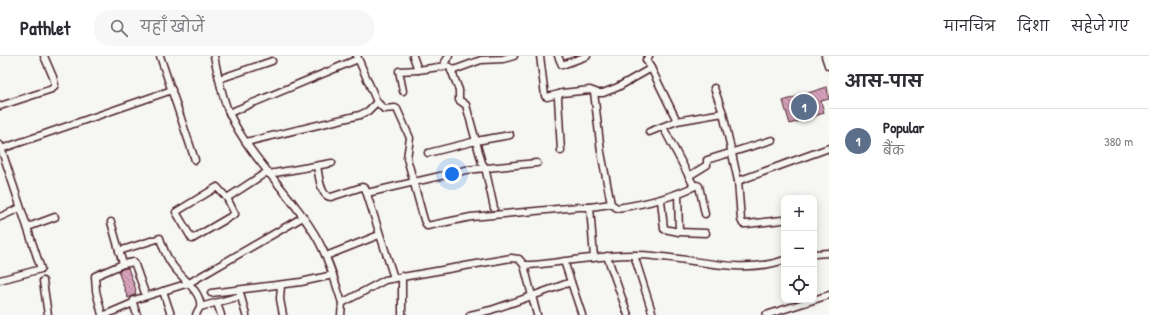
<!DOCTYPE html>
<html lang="hi">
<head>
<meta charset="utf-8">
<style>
	:root { --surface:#fff; --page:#f7f7f7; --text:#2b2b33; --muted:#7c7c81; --line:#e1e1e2; --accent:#0f766e }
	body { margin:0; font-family:"Patrick Hand","Playpen Sans Deva",sans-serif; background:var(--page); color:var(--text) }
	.controls { position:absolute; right:12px; bottom:12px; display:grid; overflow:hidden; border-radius:8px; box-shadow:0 2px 10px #0003 }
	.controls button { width:36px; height:36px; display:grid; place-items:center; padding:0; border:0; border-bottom:1px solid var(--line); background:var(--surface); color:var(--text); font:20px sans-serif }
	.you { position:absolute; left:452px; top:118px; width:14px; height:14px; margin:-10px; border:3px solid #fff; border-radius:50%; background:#1a73e8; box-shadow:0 0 0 6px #1a73e833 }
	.badge { display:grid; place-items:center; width:26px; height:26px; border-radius:50%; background:var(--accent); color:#fff; font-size:13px; font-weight:700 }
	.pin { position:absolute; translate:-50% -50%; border:2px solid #fff; box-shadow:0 1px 4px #0006 }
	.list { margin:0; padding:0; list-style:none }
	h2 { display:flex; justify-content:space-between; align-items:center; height:52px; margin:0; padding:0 16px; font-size:17px }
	h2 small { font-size:13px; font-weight:400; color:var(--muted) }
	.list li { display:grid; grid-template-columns:26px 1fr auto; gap:12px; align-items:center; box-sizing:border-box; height:64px; padding:0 16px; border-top:1px solid var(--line) }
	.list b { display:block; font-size:15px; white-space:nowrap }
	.list p { margin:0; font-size:13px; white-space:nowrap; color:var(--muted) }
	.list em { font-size:13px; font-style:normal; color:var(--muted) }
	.icon { flex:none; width:22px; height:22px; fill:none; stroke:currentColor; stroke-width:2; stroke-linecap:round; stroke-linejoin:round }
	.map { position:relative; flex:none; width:829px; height:259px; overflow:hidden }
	header { display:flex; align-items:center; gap:24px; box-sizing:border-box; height:56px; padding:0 20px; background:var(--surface); border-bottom:1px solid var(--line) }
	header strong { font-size:19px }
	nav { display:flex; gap:22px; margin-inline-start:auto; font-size:14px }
	.search { width:280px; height:36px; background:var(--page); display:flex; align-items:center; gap:10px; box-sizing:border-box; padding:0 14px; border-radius:16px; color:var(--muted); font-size:15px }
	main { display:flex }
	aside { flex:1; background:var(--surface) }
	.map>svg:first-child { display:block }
	.building { fill:url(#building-back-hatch); stroke:#4a1f2b }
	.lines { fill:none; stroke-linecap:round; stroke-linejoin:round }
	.street-casing { stroke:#4a1f2b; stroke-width:9 }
	.secondary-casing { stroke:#4a1f2b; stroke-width:11 }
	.street { stroke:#f6f6f2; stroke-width:6 }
	.secondary { stroke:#f6f6f2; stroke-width:8 }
</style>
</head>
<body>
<header>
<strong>Pathlet</strong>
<div class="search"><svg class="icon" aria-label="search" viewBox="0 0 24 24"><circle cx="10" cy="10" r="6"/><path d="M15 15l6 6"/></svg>यहाँ खोजें</div>
<nav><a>मानचित्र</a><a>दिशा</a><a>सहेजे गए</a></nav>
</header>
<main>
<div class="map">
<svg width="829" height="259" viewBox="0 0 829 259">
	<defs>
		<pattern id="building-back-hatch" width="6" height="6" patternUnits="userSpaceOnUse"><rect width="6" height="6" fill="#d7a3bc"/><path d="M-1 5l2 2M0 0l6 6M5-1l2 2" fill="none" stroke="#b08499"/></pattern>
	</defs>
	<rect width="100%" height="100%" fill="#f6f6f2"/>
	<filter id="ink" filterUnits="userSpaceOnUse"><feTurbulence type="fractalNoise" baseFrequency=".025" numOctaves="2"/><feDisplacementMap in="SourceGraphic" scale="8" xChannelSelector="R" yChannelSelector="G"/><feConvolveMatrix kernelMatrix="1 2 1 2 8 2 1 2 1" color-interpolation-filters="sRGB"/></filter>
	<g filter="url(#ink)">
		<!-- building -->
		<g class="building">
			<path d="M827,31L829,43L821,45L824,57L790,68L783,45Z"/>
			<path d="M124,212H128L136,234L135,235L136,238L128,242L118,215Z"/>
		</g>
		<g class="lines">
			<!-- street casing -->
			<g class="street-casing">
				<g id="street">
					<path d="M160,0L195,104"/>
					<path d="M214,0C218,18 222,43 230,59C252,105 293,139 318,184C329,204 335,225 342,247"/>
					<path d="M357,0L377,46L384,53L395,52L397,53L410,82L407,102L424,164L427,170L471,161L579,151H590"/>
					<path d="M413,0L418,14"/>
					<path d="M540,0L545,40L547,41L559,38"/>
					<path d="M558,0L562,9L587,0"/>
					<path d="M445,6L449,0"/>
					<path d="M651,12L677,65"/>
					<path d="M451,15L481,4L503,3L514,0"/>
					<path d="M219,23L272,5"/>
					<path d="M714,32L723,57L738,125L741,164L743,168H747L782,164"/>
					<path d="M403,35L399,15L418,14L446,10L450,11L459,34V44L466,49L482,107L485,111L494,152"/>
					<path d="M594,36L601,96L611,148L590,151L594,202"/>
					<path d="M0,50L52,33L55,29L53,21L44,0"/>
					<path d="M229,57L358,3"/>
					<path d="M663,71L694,130"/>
					<path d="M649,76L677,65L723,57"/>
					<path d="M246,86L360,59L368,55L377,46"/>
					<path d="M0,89L41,213L0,224"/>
					<path d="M1,93L172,34"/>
					<path d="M561,95L558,42L559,38L562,37L590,34L598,37H603L618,31L648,14L651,12L646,4L649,0"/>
					<path d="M428,97L476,85L510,79"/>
					<path d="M317,110C319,119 320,141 331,141L362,131L365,132L394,222"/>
					<path d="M269,118L332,107"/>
					<path d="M689,120L707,109V104L772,84"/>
					<path d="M738,125L829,92"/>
					<path d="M367,137L466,114L537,107"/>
					<path d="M678,138L679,176"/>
					<path d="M227,142L217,131L176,156L192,183L235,158L227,142L267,116"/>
					<path d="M661,144L664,173L679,176L706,177"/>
					<path d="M611,148L617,152C645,148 672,142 697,129L699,130L705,158"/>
					<path d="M0,161L20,152"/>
					<path d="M28,171L55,161"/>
					<path d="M119,195L160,182C163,192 167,202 173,210C180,220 203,237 200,251C199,253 197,256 196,259"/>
					<path d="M814,198L829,197"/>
					<path d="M634,199L653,259"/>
					<path d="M326,200L379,179"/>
					<path d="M607,200L628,259"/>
					<path d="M564,205L582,259"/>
					<path d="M123,208L134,206L146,240"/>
					<path d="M402,220V259"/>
					<path d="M43,225L48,259"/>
					<path d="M281,229L280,243L283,259"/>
					<path d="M163,235L171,259"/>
					<path d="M211,237L301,226L333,219"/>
					<path d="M240,237L246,259"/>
					<path d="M217,247L221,259"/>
					<path d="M200,251L241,240"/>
					<path d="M102,259L96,235L95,220L123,208L111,166"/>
					<path d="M105,259L133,247"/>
					<path d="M137,259L133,247L134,244L189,227L303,161"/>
					<path d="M341,259L342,247L385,224L511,202L519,203L524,209C539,209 552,207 566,205C589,202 611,199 633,199C682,198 737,221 784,204"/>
					<path d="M470,259L491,254L532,240L524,209"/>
					<path d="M537,259L532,240L571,226"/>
					<path d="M766,259L829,239"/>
				</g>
			</g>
			<!-- secondary casing -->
			<g class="secondary-casing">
				<path id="secondary" d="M826,0L829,9"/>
			</g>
			<!-- street -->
			<use href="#street" class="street"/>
			<!-- secondary -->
			<use href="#secondary" class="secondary"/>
		</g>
	</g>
</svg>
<div class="controls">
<button>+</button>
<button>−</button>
<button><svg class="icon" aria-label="locate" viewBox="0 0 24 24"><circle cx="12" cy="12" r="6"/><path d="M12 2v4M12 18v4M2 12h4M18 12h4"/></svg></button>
</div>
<div class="you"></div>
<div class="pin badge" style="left:804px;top:51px;background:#5c6f8a">1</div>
</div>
<aside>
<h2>आस-पास<small></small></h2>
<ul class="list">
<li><span class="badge" style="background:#5c6f8a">1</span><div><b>Popular</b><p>बैंक</p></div><em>380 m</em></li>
</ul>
</aside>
</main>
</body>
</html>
